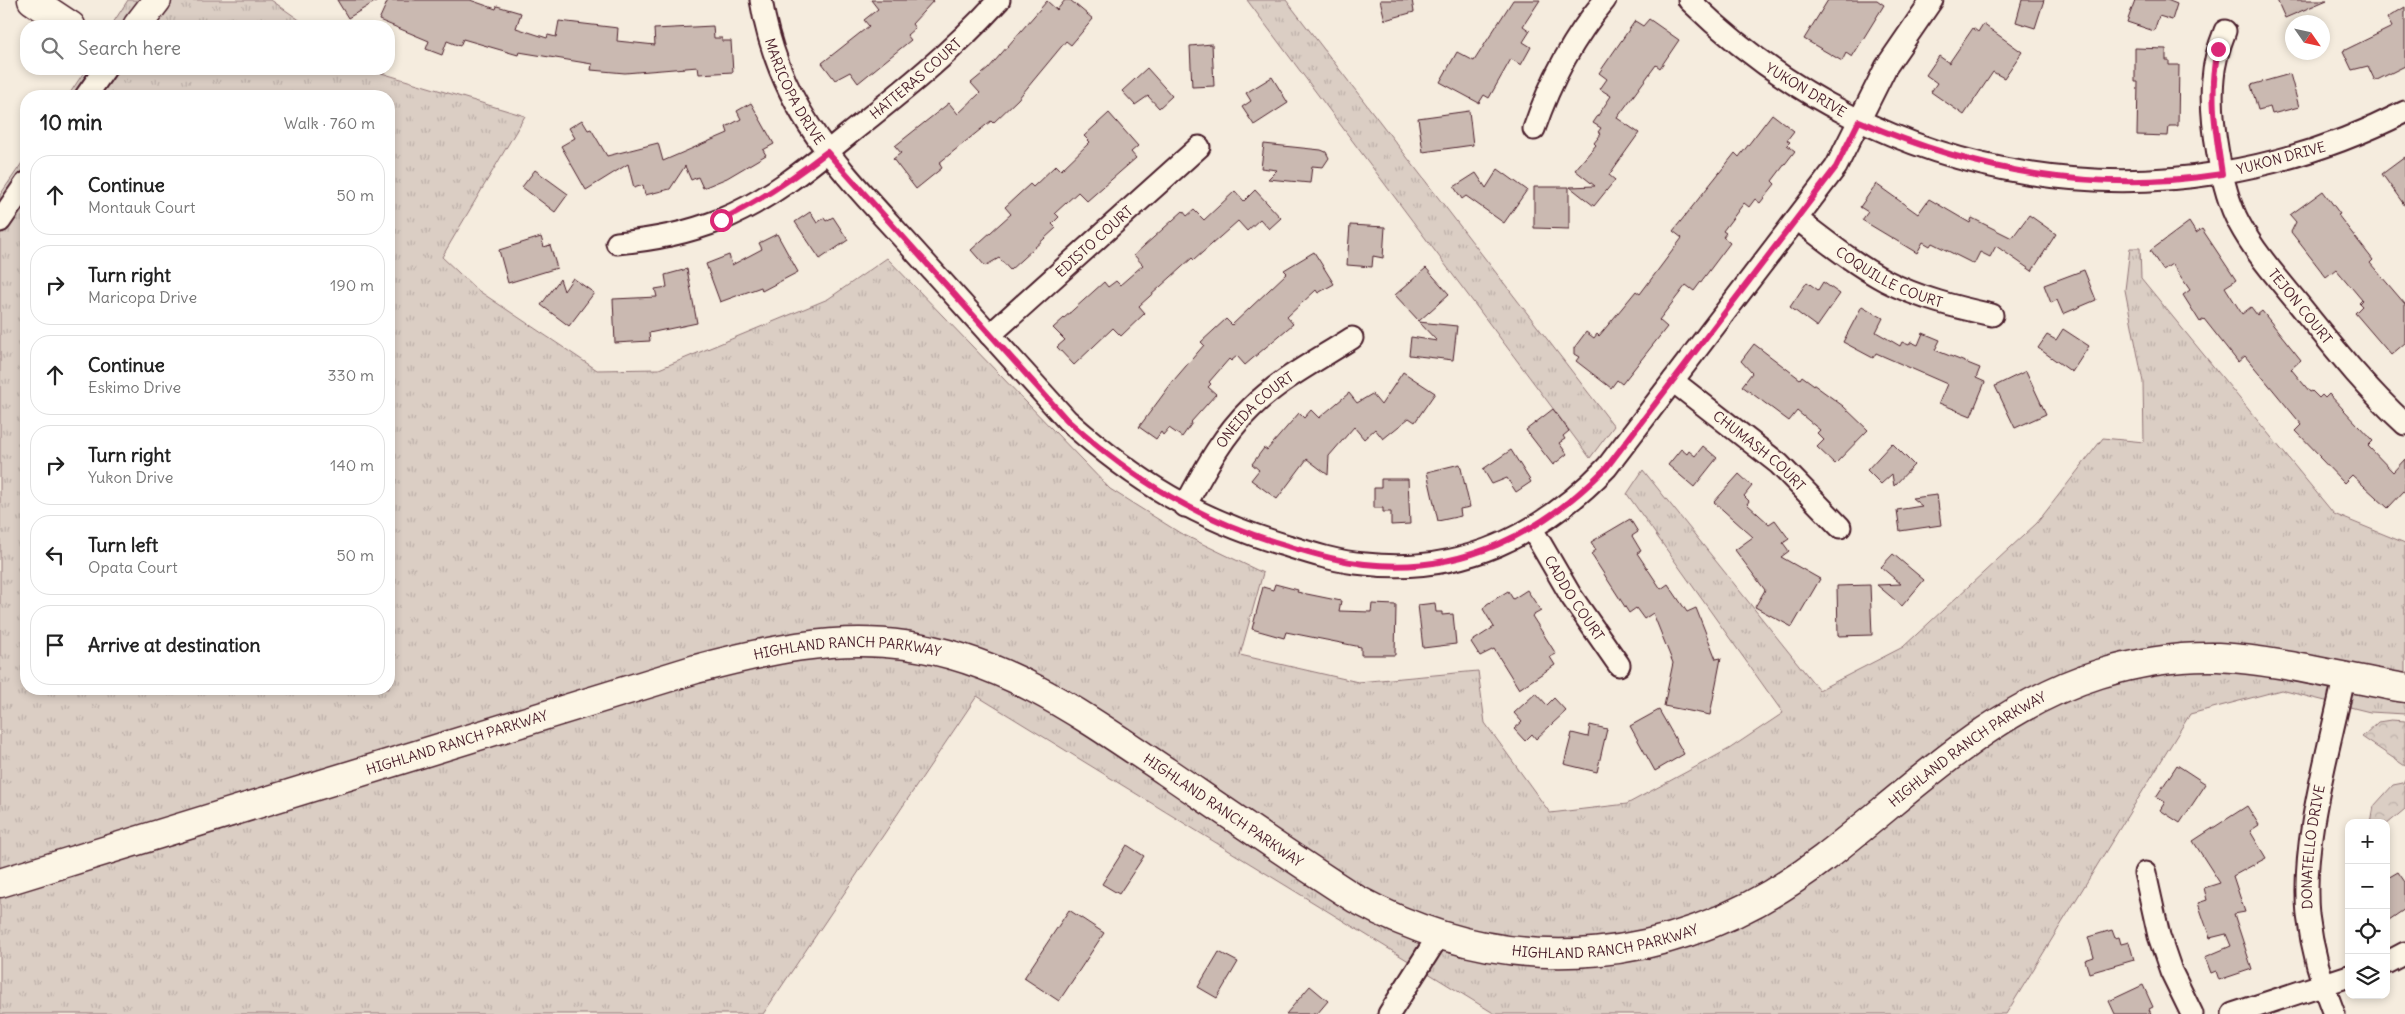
<!DOCTYPE html>
<html lang="en">
<head>
<meta charset="utf-8">
<style>
	:root { --surface:#fff; --page:#f6f6f6; --text:#222; --muted:#767676; --line:#e0e0e0 }
	body { margin:0; font-family:Delius,sans-serif; background:var(--page); color:var(--text) }
	.controls { position:absolute; right:15px; bottom:15px; display:grid; overflow:hidden; border-radius:10px; box-shadow:0 2px 8px #0003 }
	.controls button { width:45px; height:45px; display:grid; place-items:center; padding:0; border:0; border-bottom:1px solid var(--line); background:var(--surface); color:var(--text); font:25px sans-serif }
	.compass { position:absolute; left:2285px; top:15px; width:45px; height:45px; border-radius:50%; background:var(--surface); box-shadow:0 2px 8px #0003; rotate:124deg }
	.stop { position:absolute; width:15px; height:15px; margin:-11px; border:4px solid #db2777; border-radius:50%; background:#fff }
	.stop.end { background:#db2777; border-color:#fff; box-shadow:0 1px 5px #0008 }
	.list { margin:0; padding:0; list-style:none }
	h2 { display:flex; justify-content:space-between; align-items:center; height:65px; margin:0; padding:0 20px; font-size:21px }
	h2 small { font-size:16px; font-weight:400; color:var(--muted) }
	.list li { display:grid; grid-template-columns:32px 1fr auto; gap:15px; align-items:center; box-sizing:border-box; height:80px; margin:0 10px 10px; padding:0 10px; border:1px solid var(--line); border-radius:20px }
	.list b { display:block; font-size:19px; white-space:nowrap }
	.list p { margin:0; font-size:16px; white-space:nowrap; color:var(--muted) }
	.list em { font-size:16px; font-style:normal; color:var(--muted) }
	.icon { flex:none; width:28px; height:28px; fill:none; stroke:currentColor; stroke-width:2; stroke-linecap:round; stroke-linejoin:round }
	.map { position:relative; flex:none; width:2405px; height:1014px; overflow:hidden }
	.search { position:absolute; background:var(--surface); box-shadow:0 2px 8px #0003; left:20px; top:20px; width:375px; height:55px; display:flex; align-items:center; gap:12px; box-sizing:border-box; padding:0 18px; border-radius:20px; color:var(--muted); font-size:19px }
	.panel { position:absolute; background:var(--surface); box-shadow:0 2px 8px #0003; left:20px; top:90px; width:375px; height:605px; border-radius:20px }
	.map>svg:first-child { display:block }
	.grass { fill:url(#grass-tufts); stroke:#927678 }
	.park { fill:url(#park-crowns); stroke:#927678 }
	.building { fill:#cab9b1; stroke:#4a1f2b }
	.lines { fill:none; stroke-linecap:round; stroke-linejoin:round }
	.street-casing { stroke:#4a1f2b; stroke-width:25 }
	.secondary-casing { stroke:#4a1f2b; stroke-width:31 }
	.primary-casing { stroke:#4a1f2b; stroke-width:31 }
	.street { stroke:#fcf5e5; stroke-width:21 }
	.secondary { stroke:#fcf5e5; stroke-width:28 }
	.primary { stroke:#fcf5e5; stroke-width:28 }
	.route { stroke:#db2777; stroke-width:6 }
	.labels { text-anchor:middle; dominant-baseline:central; stroke-width:4.5; stroke-linejoin:round; paint-order:stroke }
	.street-label { font-size:14px; fill:#4a1f2b; stroke:#fcf5e5 }
</style>
</head>
<body>
<div class="map">
<svg width="2405" height="1014" viewBox="0 0 2405 1014">
	<defs>
		<pattern id="grass-tufts" width="24" height="20" patternUnits="userSpaceOnUse" patternTransform="scale(1.25)"><rect width="24" height="20" fill="#dbcec4"/><path d="M3 7l-1-3M5 7V3M7 7l1-3M15 17l-1-3M17 17v-4M19 17l1-3" fill="none" stroke="#bdb0a9"/></pattern>
		<pattern id="park-crowns" width="20" height="18" patternUnits="userSpaceOnUse" patternTransform="scale(1.25)"><rect width="20" height="18" fill="#dbcec4"/><path d="M2 6a3 3 0 1 1 6 0M12 15a3 3 0 1 1 6 0" fill="none" stroke="#bdb0a9"/></pattern>
	</defs>
	<rect width="100%" height="100%" fill="#f5ecde"/>
	<filter id="ink" filterUnits="userSpaceOnUse"><feTurbulence type="fractalNoise" baseFrequency=".02" numOctaves="2"/><feDisplacementMap in="SourceGraphic" scale="10" xChannelSelector="R" yChannelSelector="G"/><feConvolveMatrix kernelMatrix="1 2 1 2 8 2 1 2 1" color-interpolation-filters="sRGB"/></filter>
	<g filter="url(#ink)">
		<!-- grass -->
		<g class="grass">
			<path d="M128,0H271L308,26H111Z"/>
			<path d="M1247,0H1286L1614,426L1590,458Z"/>
			<path d="M86,69H368L525,116L442,257L476,289L597,370L659,369L828,299L887,258L1110,489L1180,533L1263,573L1240,655L1358,682L1478,671L1485,723L1550,813L1627,804L1729,749L1783,713L1627,494L1643,470L1819,690L1903,647L2037,523L2103,438L2144,442L2143,382L2125,290L2130,248H2140L2141,278L2334,514L2405,543V714L2370,712L2281,690L2190,714L2006,1014H1495L977,696L763,1014H0V195L26,157V689H389V96H68Z"/>
		</g>
		<!-- park -->
		<g class="park">
			<path d="M2391,720L2405,721V766L2362,737L2378,722Z"/>
			<path d="M2405,779V809L2386,825V823H2371L2374,806L2393,785L2403,783Z"/>
		</g>
		<!-- building -->
		<g class="building">
			<path d="M337,0H378L348,18Z"/>
			<path d="M388,0H470L496,9L497,6L521,13L516,28L547,38L548,35L556,37L559,21L618,28L617,41L655,45L654,29L713,26L714,38H722V41H731L733,72L699,74L698,67L625,73L591,70L592,64L519,52L518,55L463,39L460,46L447,41L442,55L426,49L429,41L379,20Z"/>
			<path d="M871,0H934L912,24L915,28L907,35L911,40L858,83L850,72L835,80L822,63L869,26L864,20L878,9Z"/>
			<path d="M1065,0H1070L1093,19L1071,45L1066,41L1018,99L993,123L991,121L939,163L942,168L916,189L893,159L901,153L895,146L949,103L958,114L980,93L971,83L988,69L1047,1L1057,10Z"/>
			<path d="M1380,0H1412L1414,12L1385,20Z"/>
			<path d="M1513,0H1540L1523,26L1530,31L1523,42L1531,47L1521,65L1511,59L1489,98L1484,95L1479,103L1440,82L1457,52L1474,61Z"/>
			<path d="M1828,0H1877L1884,5L1852,57L1846,53L1842,61L1804,39Z"/>
			<path d="M2022,0H2044L2035,28L2016,22Z"/>
			<path d="M2135,0H2167L2177,4L2172,20L2159,16L2154,31L2127,22Z"/>
			<path d="M2277,0H2327L2285,18Z"/>
			<path d="M2405,7V66L2375,81L2368,66L2352,70L2343,51L2392,27L2387,18Z"/>
			<path d="M1649,19L1679,40L1660,68L1656,65L1617,118L1639,133L1609,175L1615,180L1594,206L1570,187L1595,186L1575,170L1596,145L1594,143L1601,134L1598,132L1601,128L1593,123L1611,96L1600,89L1607,79L1599,73L1635,21L1643,26Z"/>
			<path d="M1983,24L2022,52L2004,78L1993,72L1964,115L1931,92L1937,83L1926,75L1939,56L1949,63L1973,28L1978,32Z"/>
			<path d="M1212,44L1214,86L1192,87L1190,46Z"/>
			<path d="M2135,48L2166,49V60H2169V65H2179L2178,126H2169L2168,136L2137,135L2138,82H2135Z"/>
			<path d="M1147,68L1172,96L1159,108L1148,96L1135,105L1122,91Z"/>
			<path d="M2290,74L2299,107L2272,114L2270,107L2258,110L2251,85Z"/>
			<path d="M1272,77L1288,103L1254,125L1242,107L1251,101L1246,93Z"/>
			<path d="M751,103L774,144L763,150L766,155L727,178L703,188L698,177L691,180L685,166L670,189L645,195L643,185L634,188L628,164L586,190L561,146L575,138L569,128L582,120L588,130L591,129L607,156L658,143L663,161L728,133L726,127L741,119L737,111Z"/>
			<path d="M1469,111L1473,145L1423,152L1418,118Z"/>
			<path d="M1109,113L1138,146L1131,152L1136,158L1087,201L1078,192L1055,213L1059,217L1052,224L1056,228L1010,270L999,258L985,266L971,250L1011,214L1005,207L1030,184L1033,187L1056,165L1061,170L1090,142L1084,136Z"/>
			<path d="M1772,114L1794,131L1787,140L1790,142L1787,145L1795,151L1772,181L1775,184L1760,203L1755,199L1749,207L1744,203L1723,231L1726,233L1723,237L1730,243L1694,291L1686,285L1659,320L1667,327L1622,384L1617,380L1611,388L1576,361L1579,357L1574,354V348L1586,332L1594,338L1597,334L1599,336L1636,291L1640,294L1682,238L1673,231L1735,153L1739,157Z"/>
			<path d="M1264,144L1321,150L1326,152L1329,158L1323,167L1312,166L1310,183L1268,179L1277,170L1261,168Z"/>
			<path d="M2405,157V206L2382,174Z"/>
			<path d="M1498,169L1527,190L1504,223L1466,196L1462,199L1454,187L1476,173L1486,188Z"/>
			<path d="M535,170L568,194L555,212L522,187Z"/>
			<path d="M1876,184L1918,214L1929,199L1970,223L1972,218L2012,238L2029,215L2056,234L2032,271L1996,246L1990,257L1980,252L1974,264L1932,243L1930,246L1923,242L1917,253L1862,220L1868,212L1860,207Z"/>
			<path d="M1534,187H1569V229L1534,228Z"/>
			<path d="M1255,190L1281,218L1269,229L1260,219L1247,231L1238,221L1194,260L1192,258L1139,306L1145,313L1121,336L1113,328L1074,365L1057,347L1065,340L1053,328L1104,282L1108,287L1116,281L1120,285L1143,265L1134,255L1183,211L1187,216L1194,210L1204,220L1235,191L1244,201Z"/>
			<path d="M2323,191L2340,214L2338,215L2373,260L2370,263L2405,304V343L2391,355L2355,313L2362,306L2359,303L2362,300L2336,269L2326,277L2291,232L2296,222L2290,215Z"/>
			<path d="M810,212L817,223L824,218L826,221L833,217L848,240L820,259L795,222Z"/>
			<path d="M2189,222L2196,233L2202,229L2236,280L2225,287L2242,314L2251,307L2257,315L2262,311L2301,360L2291,369L2310,392L2312,391L2319,398L2322,395L2325,398L2329,394L2373,441L2368,446L2393,472L2405,459V490L2388,508L2352,475L2344,483L2320,458L2321,457L2296,431L2302,425L2245,356L2238,362L2204,319L2200,322L2183,295L2190,290L2172,264L2163,270L2150,251Z"/>
			<path d="M1350,225L1385,227L1383,258L1373,256L1372,267L1347,265Z"/>
			<path d="M777,234L798,272L762,291L761,287L720,302L706,264L729,255L732,265L762,249L759,243Z"/>
			<path d="M541,237L544,247L550,245L557,268L508,283L499,250Z"/>
			<path d="M1314,252L1334,284L1318,293L1316,290L1287,317L1293,324L1245,365L1237,356L1231,361L1229,359L1209,382L1211,384L1208,387L1216,394L1191,422L1192,423L1182,437L1169,428L1163,435L1161,432L1156,439L1139,427L1174,380L1204,345L1201,342L1226,319L1232,325L1287,273L1284,270Z"/>
			<path d="M1426,268L1449,294L1419,321L1395,295Z"/>
			<path d="M687,269L697,323L649,333L650,341L615,343L613,299L657,297L655,289L667,287L665,275Z"/>
			<path d="M2084,270L2096,300L2063,314L2057,300L2051,303L2044,285Z"/>
			<path d="M573,278L594,293L569,326L541,305L560,279L564,291Z"/>
			<path d="M1807,282L1818,290L1823,282L1840,294L1817,327L1790,307Z"/>
			<path d="M1862,306L1883,318L1876,332L1900,346L1902,342L1909,345L1911,342L1918,345L1923,333L1940,340L1935,350L1980,368L1976,378L1985,382L1971,416L1939,403L1947,384L1876,353L1873,358L1843,342Z"/>
			<path d="M1419,322L1457,326L1453,360L1409,355L1411,337L1437,341Z"/>
			<path d="M2063,329L2089,346L2072,372L2038,348L2047,335L2056,340Z"/>
			<path d="M1754,344L1800,379L1802,376L1843,406L1868,430L1835,464L1817,447L1824,440L1817,433L1820,430L1797,411L1789,421L1742,386L1752,373L1741,361Z"/>
			<path d="M2026,371L2046,414L2015,428L1995,386Z"/>
			<path d="M1403,372L1435,393L1415,422L1409,418L1383,439L1375,429L1364,439L1354,427L1329,456L1328,475L1307,459L1277,499L1251,480L1259,470L1252,464L1264,448L1267,450L1299,413L1304,418L1311,410L1319,418L1349,393L1357,403L1372,394L1381,405Z"/>
			<path d="M1553,409L1569,431L1563,436L1565,439L1559,443L1567,454L1553,465L1526,430Z"/>
			<path d="M1892,443L1914,465L1894,486L1892,474L1881,484L1867,470Z"/>
			<path d="M1703,446L1717,458L1694,487L1668,465L1681,449L1687,454L1689,451L1695,456Z"/>
			<path d="M1511,450L1531,482L1516,492L1507,478L1492,484L1483,469Z"/>
			<path d="M1460,464L1470,507L1460,509L1461,516L1438,521L1427,472Z"/>
			<path d="M1739,474L1752,486L1744,496L1749,501L1747,504L1769,524L1775,520L1789,539L1783,543L1789,551L1781,557L1820,579L1792,627L1755,607L1765,590L1735,550L1753,537L1714,502Z"/>
			<path d="M1381,479H1408L1410,524L1391,525V512H1383V508H1374V488H1381Z"/>
			<path d="M1937,495L1941,525L1900,531L1897,510L1922,506L1912,498Z"/>
			<path d="M1630,519L1638,532L1632,536L1641,551L1637,553L1661,589L1668,584L1687,612L1696,608L1716,659L1721,658L1710,715L1664,706L1673,663L1653,613L1644,619L1636,608L1629,613L1591,554L1596,550L1591,542Z"/>
			<path d="M1893,554L1924,580L1902,606L1877,585L1901,584L1881,567Z"/>
			<path d="M1275,584L1298,590L1297,592L1341,601L1339,611L1371,612L1372,604L1396,605L1395,655H1361V647L1286,632L1284,638L1252,629L1263,587L1273,590Z"/>
			<path d="M1870,585L1872,635L1838,636L1837,586Z"/>
			<path d="M1527,590L1541,611L1532,616L1556,654L1550,657L1555,665L1519,689L1494,649L1480,656L1471,642L1494,627L1483,609L1487,604L1508,591L1513,599Z"/>
			<path d="M1435,603L1436,612H1442V615L1453,614L1456,644L1423,648L1418,605Z"/>
			<path d="M1536,693L1547,705L1554,698L1566,711L1536,739L1532,734L1525,741L1514,729L1522,722L1514,713Z"/>
			<path d="M1659,710L1684,754L1655,771L1630,726Z"/>
			<path d="M1590,725L1607,729L1597,772L1564,764L1572,733L1588,737Z"/>
			<path d="M2177,765L2206,784L2180,823L2160,810L2165,802L2156,797Z"/>
			<path d="M2247,806L2259,825L2250,831L2266,858L2233,876L2245,912L2234,914L2252,969L2219,980L2216,971L2211,973L2205,957L2231,946L2226,934L2210,938L2198,903L2207,900L2204,888L2220,883L2193,841Z"/>
			<path d="M1127,845L1144,856L1119,894L1102,884Z"/>
			<path d="M2398,872L2405,882V909L2386,922V879Z"/>
			<path d="M1069,910L1104,933L1059,1001L1024,978Z"/>
			<path d="M2112,930L2115,938L2119,937L2121,944L2129,942L2134,960L2089,973L2085,960L2094,957L2088,937Z"/>
			<path d="M1219,952L1238,962L1217,998L1198,987Z"/>
			<path d="M2143,985L2153,1007L2149,1009L2151,1014H2115L2109,1001Z"/>
			<path d="M1310,986L1328,1001L1317,1014H1286Z"/>
		</g>
		<g class="lines">
			<!-- street casing -->
			<g class="street-casing">
				<g id="street">
					<path id="s1" d="M761,0C780,116 845,173 920,257C969,311 1018,366 1067,420C1136,482 1199,520 1288,546C1313,554 1338,562 1365,564C1461,575 1542,535 1607,467L1836,167L1886,67L1932,0"/>
					<path d="M1689,0C1883,190 2162,235 2405,112"/>
					<path id="s2" d="M2225,31C2219,46 2214,62 2213,79C2209,116 2221,190 2239,223C2257,257 2285,286 2309,317C2339,354 2369,391 2405,424"/>
					<path d="M86,96L105,69"/>
					<path d="M1534,129C1550,82 1573,38 1605,0"/>
					<path id="s3" d="M1797,219C1826,241 1854,264 1886,281C1919,298 1955,307 1992,315"/>
					<path d="M0,221L26,183"/>
					<path id="s4" d="M617,243C652,240 687,233 720,220C769,200 809,167 849,134C903,91 952,52 999,0"/>
					<path id="s5" d="M990,335L1199,147"/>
					<path id="s6" d="M1673,381L1779,464L1840,527"/>
					<path id="s7" d="M1185,506C1204,471 1222,436 1251,408C1280,379 1318,360 1352,338"/>
					<path id="s8" d="M1532,529L1571,596L1619,665"/>
					<path d="M2145,873L2159,936L2171,971L2192,1014"/>
					<path d="M2386,963L2405,953"/>
					<path d="M1389,1014L1439,935"/>
					<path d="M2233,1014L2349,976"/>
					<path id="s9" d="M2334,1014C2321,982 2312,949 2308,915C2301,841 2329,751 2344,678"/>
				</g>
			</g>
			<!-- secondary casing -->
			<g class="secondary-casing">
				<g id="secondary">
					<path d="M32,0L71,26"/>
					<path d="M137,26L157,0"/>
				</g>
			</g>
			<!-- primary casing -->
			<g class="primary-casing">
				<g id="primary">
					<path id="s10" d="M0,883L696,669C765,651 833,635 905,645C1006,659 1085,717 1167,772C1230,815 1292,858 1356,899C1514,985 1682,967 1824,858C1911,791 1992,707 2099,674C2138,662 2178,656 2218,657C2278,660 2345,678 2405,688"/>
				</g>
			</g>
			<!-- street -->
			<use href="#street" class="street"/>
			<!-- secondary -->
			<use href="#secondary" class="secondary"/>
			<!-- primary -->
			<use href="#primary" class="primary"/>
		</g>
	</g>
	<g class="lines" filter="url(#ink)">
		<!-- route -->
		<path class="route" d="M721,220C760,201 792,179 827,152L1067,420C1136,482 1199,520 1288,546C1313,554 1338,561 1365,564C1460,575 1542,534 1607,467L1836,167L1859,121C1977,172 2094,194 2222,174C2215,126 2209,97 2218,49"/>
	</g>
	<g class="labels">
		<!-- street labels -->
		<g class="street-label">
			<text stroke="none"><textPath href="#s4" startOffset="348">HATTERAS COURT</textPath></text>
			<text stroke="none"><textPath href="#s1" startOffset="98">MARICOPA DRIVE</textPath></text>
			<text transform="translate(1806 90) rotate(31)">YUKON DRIVE</text>
			<text transform="translate(2281 158) rotate(-15)">YUKON DRIVE</text>
			<text stroke="none"><textPath href="#s5" startOffset="140">EDISTO COURT</textPath></text>
			<text stroke="none"><textPath href="#s3" startOffset="110">COQUILLE COURT</textPath></text>
			<text stroke="none"><textPath href="#s2" startOffset="301">TEJON COURT</textPath></text>
			<text stroke="none"><textPath href="#s7" startOffset="120">ONEIDA COURT</textPath></text>
			<text stroke="none"><textPath href="#s6" startOffset="111">CHUMASH COURT</textPath></text>
			<text stroke="none"><textPath href="#s8" startOffset="81">CADDO COURT</textPath></text>
			<text stroke="none"><textPath href="#s10" startOffset="882">HIGHLAND RANCH PARKWAY</textPath></text>
			<text stroke="none"><textPath href="#s10" startOffset="478">HIGHLAND RANCH PARKWAY</textPath></text>
			<text stroke="none"><textPath href="#s10" startOffset="2141">HIGHLAND RANCH PARKWAY</textPath></text>
			<text stroke="none"><textPath href="#s10" startOffset="1302">HIGHLAND RANCH PARKWAY</textPath></text>
			<text stroke="none"><textPath href="#s9" startOffset="171">DONATELLO DRIVE</textPath></text>
			<text stroke="none"><textPath href="#s10" startOffset="1721">HIGHLAND RANCH PARKWAY</textPath></text>
		</g>
	</g>
</svg>
<div class="controls">
<button>+</button>
<button>−</button>
<button><svg class="icon" aria-label="locate" viewBox="0 0 24 24"><circle cx="12" cy="12" r="6"/><path d="M12 2v4M12 18v4M2 12h4M18 12h4"/></svg></button>
<button><svg class="icon" aria-label="layers" viewBox="0 0 24 24"><path d="M12 4l9 5-9 5-9-5zM3 14l9 5 9-5"/></svg></button>
</div>
<svg class="compass" viewBox="-18 -18 36 36"><path d="M0-13l5 13h-10z" fill="#e53935"/><path d="M0 13l5-13h-10z" fill="#767676"/></svg>
<div class="stop" style="left:721px;top:220px"></div>
<div class="stop end" style="left:2218px;top:49px"></div>
<div class="search"><svg class="icon" aria-label="search" viewBox="0 0 24 24"><circle cx="10" cy="10" r="6"/><path d="M15 15l6 6"/></svg>Search here</div>
<section class="panel">
<h2>10 min<small>Walk · 760 m</small></h2>
<ul class="list">
<li><svg class="icon" aria-label="ahead" viewBox="0 0 24 24"><path d="M12 20V5M6 11l6-6 6 6"/></svg><div><b>Continue</b><p>Montauk Court</p></div><em>50 m</em></li>
<li><svg class="icon" aria-label="right" viewBox="0 0 24 24"><path d="M7 20v-9h11M14 6l5 5-5 5"/></svg><div><b>Turn right</b><p>Maricopa Drive</p></div><em>190 m</em></li>
<li><svg class="icon" aria-label="ahead" viewBox="0 0 24 24"><path d="M12 20V5M6 11l6-6 6 6"/></svg><div><b>Continue</b><p>Eskimo Drive</p></div><em>330 m</em></li>
<li><svg class="icon" aria-label="right" viewBox="0 0 24 24"><path d="M7 20v-9h11M14 6l5 5-5 5"/></svg><div><b>Turn right</b><p>Yukon Drive</p></div><em>140 m</em></li>
<li><svg class="icon" aria-label="left" viewBox="0 0 24 24"><path d="M17 20v-9H6M10 6l-5 5 5 5"/></svg><div><b>Turn left</b><p>Opata Court</p></div><em>50 m</em></li>
<li><svg class="icon" aria-label="arrive" viewBox="0 0 24 24"><path d="M6 21V4h12l-3 4 3 4H6"/></svg><div><b>Arrive at destination</b></div></li>
</ul>
</section>
</div>
</body>
</html>
